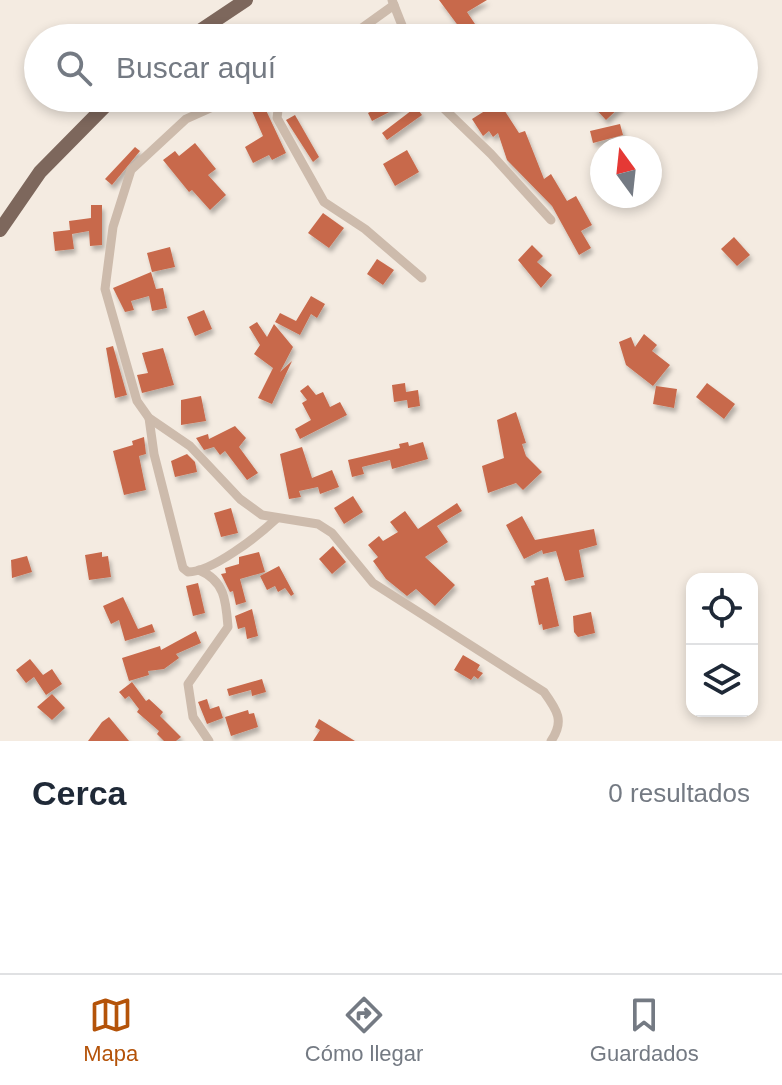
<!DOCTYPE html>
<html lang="es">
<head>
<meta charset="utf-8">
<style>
	:root { --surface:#fff; --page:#f2f2f3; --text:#1f2937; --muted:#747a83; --line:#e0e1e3; --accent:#b45309 }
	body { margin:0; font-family:Helvetica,sans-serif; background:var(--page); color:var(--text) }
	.controls { position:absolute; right:24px; bottom:24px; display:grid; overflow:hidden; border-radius:16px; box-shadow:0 4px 12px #0003 }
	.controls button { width:72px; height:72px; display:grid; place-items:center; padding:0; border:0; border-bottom:2px solid var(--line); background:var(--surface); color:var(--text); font:40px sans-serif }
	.compass { position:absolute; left:590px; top:136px; width:72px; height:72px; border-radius:50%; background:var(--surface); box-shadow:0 4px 12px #0003; rotate:345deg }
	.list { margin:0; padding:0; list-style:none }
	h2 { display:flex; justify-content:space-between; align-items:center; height:104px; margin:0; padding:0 32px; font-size:34px }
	h2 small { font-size:26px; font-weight:400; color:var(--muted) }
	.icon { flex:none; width:44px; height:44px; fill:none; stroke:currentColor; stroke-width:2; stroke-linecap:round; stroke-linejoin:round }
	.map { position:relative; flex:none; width:782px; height:741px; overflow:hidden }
	.search { position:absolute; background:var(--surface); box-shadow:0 4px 12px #0003; left:24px; right:24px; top:24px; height:88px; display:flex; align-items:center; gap:20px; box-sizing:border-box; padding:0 28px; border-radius:44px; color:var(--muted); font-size:30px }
	.sheet { height:232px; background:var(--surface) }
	nav { display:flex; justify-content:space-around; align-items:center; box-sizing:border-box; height:112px; border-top:2px solid var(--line); background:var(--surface); font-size:22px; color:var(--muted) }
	nav a { display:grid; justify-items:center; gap:4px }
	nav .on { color:var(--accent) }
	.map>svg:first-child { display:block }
	.building { fill:#c8694b; filter:url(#shadow) }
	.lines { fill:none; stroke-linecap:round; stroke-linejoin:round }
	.minor { stroke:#cdbbac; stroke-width:9 }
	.primary { stroke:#7d675c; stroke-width:14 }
</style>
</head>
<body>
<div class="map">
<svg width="782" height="741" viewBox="0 0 782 741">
	<defs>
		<filter id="shadow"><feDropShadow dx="2.5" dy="4.5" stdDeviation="2" flood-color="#0004"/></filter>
	</defs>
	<rect width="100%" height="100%" fill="#f4ebe1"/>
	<!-- building -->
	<g class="building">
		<path d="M439,0H487L467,12L477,27L465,35Z"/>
		<path d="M397,98H416L372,121L368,113Z"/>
		<path d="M603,98H617L623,104L606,120L594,107Z"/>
		<path d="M499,102L519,133L525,131L544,179L551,174L567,201L576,196L592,225L581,231L591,248L579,255L552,206L507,160L498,133L493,137L489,131L483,136L472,119Z"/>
		<path d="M264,106L286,153L272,160L269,155L253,163L245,147L263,136L252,111Z"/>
		<path d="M416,107L422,115L387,140L382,133Z"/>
		<path d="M295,115L319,157L313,162L286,120Z"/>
		<path d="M620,124L623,135L593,143L590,131Z"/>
		<path d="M195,143L216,169L208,175L226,195L210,210L192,190L189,192L163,160L175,151L179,156Z"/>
		<path d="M135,147L140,151L112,185L105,179Z"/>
		<path d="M407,150L419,172L395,186L383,164Z"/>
		<path d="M91,205H102V245L90,246L89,231L72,234L74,249L55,251L53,232L70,230L69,221L91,218Z"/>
		<path d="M323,213L344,228L329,248L308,233Z"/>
		<path d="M734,237L750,255L737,266L721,249Z"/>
		<path d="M532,245L543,256L537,262L552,275L541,288L518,260Z"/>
		<path d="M170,247L175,267L152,272L147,253Z"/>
		<path d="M377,259L394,270L383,285L367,274Z"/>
		<path d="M151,272L156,289L163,288L167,308L152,311L149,296L131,301L134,310L125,312L113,288Z"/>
		<path d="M311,296L325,304L317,318L311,314L300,335L275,322L280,313L296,321Z"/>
		<path d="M204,310L212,329L195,336L187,317Z"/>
		<path d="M257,322L267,337L274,324L293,347L280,372L292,361L272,404L258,398L273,368L254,354L260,345L249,327Z"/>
		<path d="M644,334L657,345L652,351L670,365L653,386L626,365L619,342L631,337L635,347Z"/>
		<path d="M113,346L127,395L115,398L106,348Z"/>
		<path d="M163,348L174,385L142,393L137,375L148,373L142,353Z"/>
		<path d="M405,383L406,392L418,390L420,406L408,408L407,400L394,402L392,385Z"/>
		<path d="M707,383L735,404L724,419L696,397Z"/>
		<path d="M308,385L316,395L323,392L330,407L340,402L347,415L300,439L295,429L311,420L302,403L307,400L300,391Z"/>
		<path d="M656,386L677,389L674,408L653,404Z"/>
		<path d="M201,396L206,421L181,425V400Z"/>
		<path d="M516,412L526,443L522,444L526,456L542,472L523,490L516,483L488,493L482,466L504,458L497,420Z"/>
		<path d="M235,426L246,438L239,447L258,473L247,480L225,451L220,455L214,447L204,450L196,438L208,434L209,439Z"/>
		<path d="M144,437L146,454L139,456L146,490L124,495L113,451L133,445L132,441Z"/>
		<path d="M408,442L409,446L423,442L428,459L392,469L390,460L362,467L364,474L352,477L348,460L400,448L399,444Z"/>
		<path d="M302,447L312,478L332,470L339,487L320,494L318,487L299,491L301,497L289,499L280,454Z"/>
		<path d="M187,454L195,462L197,472L175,477L171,461Z"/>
		<path d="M353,496L363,512L344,524L334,508Z"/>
		<path d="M457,503L462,511L437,526L448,542L425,557L455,585L435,606L416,589L407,596L386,579L373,561L378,557L368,545L379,536L383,541L398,532L390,522L405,511L418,529Z"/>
		<path d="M231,508L238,533L221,537L214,513Z"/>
		<path d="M522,516L535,540L594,529L597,545L579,550L584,577L565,581L556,551L543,554L542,550L524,559L506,525Z"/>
		<path d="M333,546L346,562L332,574L319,559Z"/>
		<path d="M102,552V557L108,556L111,577L89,580L85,555Z"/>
		<path d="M259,552L265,572L240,579L246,602L236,605L233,591L230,592L221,574L226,573L225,568L239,564V557Z"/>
		<path d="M27,556L32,572L12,578L11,560Z"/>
		<path d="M279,566L294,594L291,596L285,588L278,592L275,586L267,590L260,576Z"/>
		<path d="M548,577L559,626L543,630L542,624L539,625L531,586L535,585L534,581Z"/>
		<path d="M198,583L205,613L193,616L186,586Z"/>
		<path d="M123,597L138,629L152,624L155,632L125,641L119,620L111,624L103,606Z"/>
		<path d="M252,609L258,636L247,639L245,627L238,629L235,616Z"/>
		<path d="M591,612L595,633L578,637L574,632L573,616Z"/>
		<path d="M196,631L201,643L176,654L179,658L164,669L148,671L149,675L129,681L122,658L160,646L161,650Z"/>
		<path d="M463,655L480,665L477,670L483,673L478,679L474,676L471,680L454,670Z"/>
		<path d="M30,659L43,675L52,669L62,684L46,695L34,677L26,683L16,670Z"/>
		<path d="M262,679L266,692L252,696L251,690L229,696L227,689Z"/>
		<path d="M132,682L146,701L149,699L163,712L160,716L181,737L176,741H164L157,734L159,731L137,712L139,709L129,696L125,699L119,692Z"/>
		<path d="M52,694L65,708L52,720L37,707Z"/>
		<path d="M207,699L210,709L219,706L223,718L207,724L198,702Z"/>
		<path d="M248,710L249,714L254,713L258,727L231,736L225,717Z"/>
		<path d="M109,717L129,741H88L102,722Z"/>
		<path d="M319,719L355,741H313L320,730L315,727Z"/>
	</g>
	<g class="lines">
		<!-- minor -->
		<g class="minor">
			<path d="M392,0L407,38"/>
			<path d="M348,38L394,5"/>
			<path d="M260,98L215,106L186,119L131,170L113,227L105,289L137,401L149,418L190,446L240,499L262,515L318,524L332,533L373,583L544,692C557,710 565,721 551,741"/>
			<path d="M433,98L491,154L551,220"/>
			<path d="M279,102L277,118L324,202L365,229L422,278"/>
			<path d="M149,418L154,454L183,568L188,572C212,572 258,536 276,519"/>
			<path d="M199,570C225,581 226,601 228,627L188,684L193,717L209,741"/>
		</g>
		<!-- primary -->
		<g class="primary">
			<path d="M189,38L246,0"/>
			<path d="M0,230L40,172L113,98"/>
		</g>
	</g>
</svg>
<div class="controls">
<button><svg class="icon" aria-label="locate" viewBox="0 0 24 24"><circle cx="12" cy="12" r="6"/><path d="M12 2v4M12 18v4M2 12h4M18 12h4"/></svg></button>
<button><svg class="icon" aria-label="layers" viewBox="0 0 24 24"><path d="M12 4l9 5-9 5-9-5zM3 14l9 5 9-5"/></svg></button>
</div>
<svg class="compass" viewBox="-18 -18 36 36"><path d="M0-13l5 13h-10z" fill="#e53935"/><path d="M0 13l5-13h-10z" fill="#747a83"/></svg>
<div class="search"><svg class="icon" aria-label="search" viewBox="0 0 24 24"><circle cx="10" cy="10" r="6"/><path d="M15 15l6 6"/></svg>Buscar aquí</div>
</div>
<section class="sheet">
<h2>Cerca<small>0 resultados</small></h2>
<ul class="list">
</ul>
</section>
<nav>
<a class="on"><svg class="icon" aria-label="map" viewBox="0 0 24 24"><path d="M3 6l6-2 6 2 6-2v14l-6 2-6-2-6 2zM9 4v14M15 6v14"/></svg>Mapa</a>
<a><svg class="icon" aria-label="directions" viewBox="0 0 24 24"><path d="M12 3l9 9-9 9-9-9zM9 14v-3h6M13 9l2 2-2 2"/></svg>Cómo llegar</a>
<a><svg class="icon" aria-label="saved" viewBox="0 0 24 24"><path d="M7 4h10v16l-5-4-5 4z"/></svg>Guardados</a>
</nav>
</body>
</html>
